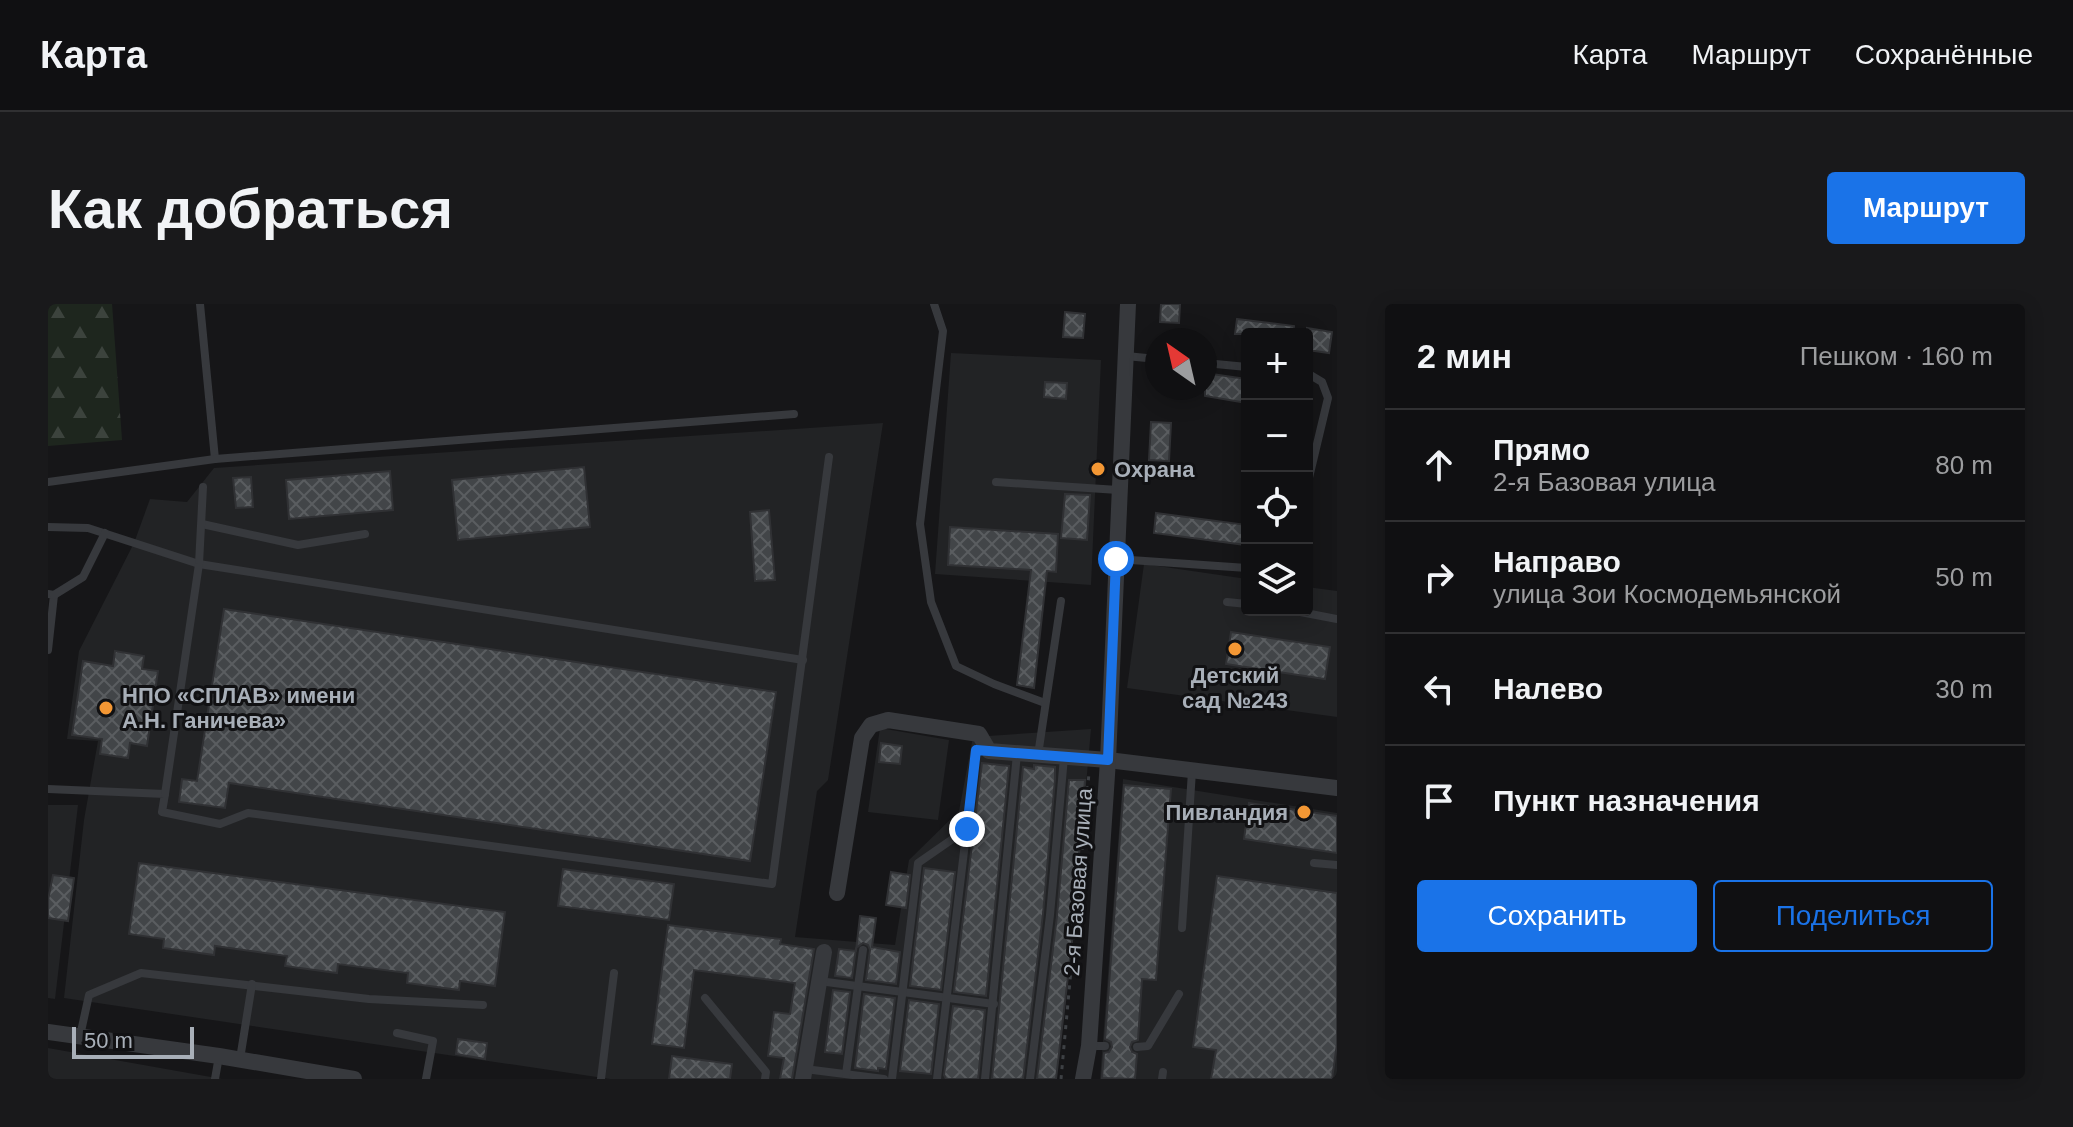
<!DOCTYPE html>
<html lang="ru">
<head>
<meta charset="utf-8">
<style>
	:root { --surface:#101012; --page:#19191b; --text:#f1f3f6; --muted:#9c9d9f; --line:#303032; --accent:#1a73e8 }
	body { margin:0; font-family:Arial,sans-serif; background:var(--page); color:var(--text) }
	.controls { position:absolute; right:24px; top:24px; display:grid; overflow:hidden; border-radius:8px; box-shadow:0 4px 20px #0003 }
	.controls button { width:72px; height:72px; display:grid; place-items:center; padding:0; border:0; border-bottom:2px solid var(--line); background:var(--surface); color:var(--text); font:40px sans-serif }
	.compass { position:absolute; left:1097px; top:24px; width:72px; height:72px; border-radius:50%; background:var(--surface); box-shadow:0 4px 20px #0003; rotate:326deg }
	.scale { position:absolute; left:24px; bottom:20px; width:122px; box-sizing:border-box; padding-left:8px; border:4px solid #a8afb8; border-top:0; font-size:22px; line-height:28px; white-space:nowrap; color:#a8afb8; -webkit-text-stroke:6px #111113; paint-order:stroke }
	.stop { position:absolute; width:24px; height:24px; margin:-18px; border:6px solid #1a73e8; border-radius:50%; background:#fff }
	.stop.end { background:#1a73e8; border-color:#fff; box-shadow:0 2px 8px #0008 }
	.list { margin:0; padding:0; list-style:none }
	h2 { display:flex; justify-content:space-between; align-items:center; height:104px; margin:0; padding:0 32px; font-size:34px }
	h2 small { font-size:26px; font-weight:400; color:var(--muted) }
	.list li { display:grid; grid-template-columns:52px 1fr auto; gap:24px; align-items:center; box-sizing:border-box; height:112px; padding:0 32px; border-top:2px solid var(--line) }
	.list b { display:block; font-size:30px; white-space:nowrap }
	.list p { margin:0; font-size:26px; white-space:nowrap; color:var(--muted) }
	.list em { font-size:26px; font-style:normal; color:var(--muted) }
	.actions { display:flex; gap:16px; padding:24px 32px }
	.actions a { flex:1; padding:18px 0; border:2px solid var(--accent); border-radius:8px; text-align:center; font-size:28px; color:var(--accent) }
	.actions .main { background:var(--accent); color:#fff }
	.icon { flex:none; width:44px; height:44px; fill:none; stroke:currentColor; stroke-width:2; stroke-linecap:round; stroke-linejoin:round }
	.map { position:relative; flex:none; width:1289px; height:775px; overflow:hidden; border-radius:8px }
	header { display:flex; align-items:center; gap:48px; box-sizing:border-box; height:112px; padding:0 40px; background:var(--surface); border-bottom:2px solid var(--line) }
	header strong { font-size:38px }
	nav { display:flex; gap:44px; margin-inline-start:auto; font-size:28px }
	.intro { display:flex; align-items:center; justify-content:space-between; box-sizing:border-box; height:192px; padding:0 48px }
	h1 { margin:0; font-size:56px }
	.button { padding:20px 36px; border-radius:8px; background:var(--accent); color:#fff; font-size:28px; font-weight:700 }
	main { display:flex; gap:48px; padding:0 48px }
	aside { flex:1; background:var(--surface); border-radius:8px; box-shadow:0 4px 20px #0003 }
	.map>svg:first-child { display:block }
	.built { fill:#222325 }
	.forest { fill:url(#forest-firs) }
	.building { fill:url(#building-cross-hatch); stroke:#303134; stroke-width:2 }
	.lines { fill:none; stroke-linecap:round; stroke-linejoin:round }
	.path { stroke:#3d4044; stroke-width:3; stroke-dasharray:4 6; stroke-linecap:butt }
	.lane { stroke:#37393d; stroke-width:8 }
	.street { stroke:#37393d; stroke-width:16 }
	.route { stroke:#1a73e8; stroke-width:10 }
	.poi-dot { fill:#f39734; stroke:#111113; stroke-width:3 }
	.labels { text-anchor:middle; dominant-baseline:central; stroke-width:6; stroke-linejoin:round; paint-order:stroke }
	.poi-label { font-size:22px; font-weight:bold; fill:#a8afb8; stroke:#111113; text-anchor:start }
	.street-label { font-size:22px; fill:#a8afb8; stroke:#111113 }
</style>
</head>
<body>
<header>
<strong>Карта</strong>
<nav><a>Карта</a><a>Маршрут</a><a>Сохранённые</a></nav>
</header>
<div class="intro"><h1>Как добраться</h1><a class="button">Маршрут</a></div>
<main>
<div class="map">
<svg width="1289" height="775" viewBox="0 0 1289 775">
	<defs>
		<pattern id="forest-firs" width="22" height="20" patternUnits="userSpaceOnUse" patternTransform="scale(2)"><rect width="22" height="20" fill="#1e261e"/><path d="M5 1l3.5 6h-7zM16 11l3.5 6h-7z" fill="#3c433d"/></pattern>
		<pattern id="building-cross-hatch" width="8" height="8" patternUnits="userSpaceOnUse" patternTransform="scale(2)"><rect width="8" height="8" fill="#424548"/><path d="M0 0l8 8M0 8l8-8" fill="none" stroke="#5a5d60"/></pattern>
	</defs>
	<rect width="100%" height="100%" fill="#161618"/>
	<!-- built -->
	<g class="built">
		<path d="M903,49L1053,56L1043,281L887,270Z"/>
		<path d="M835,119L780,476L769,487L747,633L847,641L861,556L911,507L925,433L1043,425L1024,638L1008,775H562L16,694L36,516L50,437L19,435L31,347L86,239L102,195L139,198L166,164Z"/>
		<path d="M1096,260L1199,275V306H1259V283L1289,287V413L1079,384Z"/>
		<path d="M832,424L901,436L890,516L820,508Z"/>
		<path d="M1075,475L1289,509V775H1052Z"/>
		<path d="M0,501H30L7,695L0,694Z"/>
		<path d="M0,744L174,775H175H0Z"/>
	</g>
	<!-- forest -->
	<path class="forest" d="M0,0H64L74,136L0,142Z"/>
	<!-- building -->
	<g class="building">
		<path d="M1113,0H1132L1131,19L1112,18Z"/>
		<path d="M1017,8L1037,10L1035,34L1015,33Z"/>
		<path d="M1189,15L1246,22L1245,30H1187Z"/>
		<path d="M1259,24L1284,28L1281,49L1259,46Z"/>
		<path d="M1157,69L1199,75V99L1157,92Z"/>
		<path d="M997,78L1019,79L1018,95L996,93Z"/>
		<path d="M1103,118L1123,119L1121,157L1101,156Z"/>
		<path d="M536,163L542,223L410,236L404,176Z"/>
		<path d="M342,167L345,206L241,215L238,176Z"/>
		<path d="M203,173L205,203L188,204L185,174Z"/>
		<path d="M1017,190L1042,191L1039,236L1013,234Z"/>
		<path d="M721,206L727,276L707,277L702,208Z"/>
		<path d="M1108,209L1199,221L1198,241L1106,229Z"/>
		<path d="M902,223L1010,230L1008,268L999,267L986,384L969,381L983,266L900,261Z"/>
		<path d="M176,305L728,388L702,557L181,479L177,504L131,498L134,475L149,477Z"/>
		<path d="M1183,328L1282,343L1277,375L1178,360Z"/>
		<path d="M67,347L96,352L94,365L110,367L99,442L82,439L80,454L52,450L54,435L24,431L35,357L65,362Z"/>
		<path d="M833,439L854,442L852,460L831,458Z"/>
		<path d="M934,459L961,462L938,692L906,688Z"/>
		<path d="M986,461L1007,463V475L995,610L975,775H944L975,463L986,465Z"/>
		<path d="M1021,476H1037L1024,638L1008,775H989L1009,612Z"/>
		<path d="M1076,481L1123,485L1108,676L1094,675L1090,736L1084,738L1082,743L1084,748L1089,750L1087,775L1054,774L1056,749L1061,748L1064,743L1063,738L1057,735Z"/>
		<path d="M1201,499L1289,512V549L1196,535Z"/>
		<path d="M91,559L457,608L447,682L412,677L411,686L359,679L360,669L290,660L289,669L237,662L239,652L167,642L166,651L115,644L116,635L81,630Z"/>
		<path d="M876,564L907,568L893,686L862,682Z"/>
		<path d="M515,565L626,580L621,616L510,602Z"/>
		<path d="M843,568L862,571L858,604L838,601Z"/>
		<path d="M5,571L26,574L20,617L0,614V596Z"/>
		<path d="M1169,572L1289,589V740L1284,775H1163L1168,746L1145,743Z"/>
		<path d="M812,612L828,614L824,643L852,648L848,680L818,676L822,646L820,641L815,639L808,644L804,674L787,672L791,645L808,647Z"/>
		<path d="M620,621L733,635L732,640L766,645L744,775H732L736,754L720,752L726,708L742,710L747,679L646,666L636,744L604,740Z"/>
		<path d="M785,686L802,688L794,750L777,748Z"/>
		<path d="M816,690L847,694L838,765L830,764V767L807,764Z"/>
		<path d="M861,696L891,700L883,770L852,767Z"/>
		<path d="M905,702L937,706L930,775H898L896,771Z"/>
		<path d="M410,735L439,739L437,755L408,750Z"/>
		<path d="M624,752L684,760L682,775H621Z"/>
	</g>
	<g class="lines">
		<!-- path -->
		<path class="path" d="M1013,775L1041,469"/>
		<!-- lane -->
		<g class="lane">
			<path d="M152,0L167,155"/>
			<path d="M886,0L895,27L872,220L883,298L908,362L946,380L997,399"/>
			<path d="M1078,52L1109,55"/>
			<path d="M1157,59L1199,63"/>
			<path d="M1259,69L1274,78L1280,94L1259,182"/>
			<path d="M0,178L167,155L746,110"/>
			<path d="M948,178L1070,186"/>
			<path d="M154,220L250,241L317,230"/>
			<path d="M0,223L40,224L151,260L755,356"/>
			<path d="M1068,255L1199,264"/>
			<path d="M0,290L6,291L0,346"/>
			<path d="M6,291L35,273L57,229"/>
			<path d="M1179,298L1199,300"/>
			<path d="M1242,306L1289,315"/>
			<path d="M990,451L1013,297"/>
			<path d="M0,485L117,490L114,508L172,520L200,509L724,580L781,153"/>
			<path d="M117,490L151,260L155,183"/>
			<path d="M1266,559L1289,561"/>
			<path d="M1134,624L1144,467"/>
			<path d="M771,677L946,700"/>
			<path d="M657,694L718,768L717,775"/>
			<path d="M349,729L385,737L378,775"/>
			<path d="M32,732L41,691L93,669L321,695L435,701"/>
			<path d="M1041,742H1057"/>
			<path d="M1089,743L1100,742L1131,690"/>
			<path d="M192,755L204,680"/>
			<path d="M757,765L836,775"/>
			<path d="M798,770L815,646"/>
			<path d="M167,775L171,752"/>
			<path d="M553,775L566,669"/>
			<path d="M844,775L870,559L919,525"/>
			<path d="M889,775L928,446L940,447"/>
			<path d="M937,775L969,450"/>
			<path d="M982,775L1002,611L1016,453"/>
			<path d="M1114,775L1115,768"/>
		</g>
		<!-- street -->
		<g class="street">
			<path d="M789,589L814,434L823,421L840,416L931,430L941,447L1060,456L1289,484"/>
			<path d="M0,728L171,752L306,775"/>
			<path d="M755,775L776,648"/>
			<path d="M1035,775L1041,742L1060,456L1080,0"/>
		</g>
	</g>
	<g class="lines">
		<!-- route -->
		<path class="route" d="M919,525L928,446L1060,456L1068,255"/>
	</g>
	<!-- markers -->
	<g class="poi-dot">
		<circle cx="1050" cy="165" r="8"/>
		<circle cx="1187" cy="345" r="8"/>
		<circle cx="58" cy="404" r="8"/>
		<circle cx="1256" cy="508" r="8"/>
	</g>
	<g class="labels">
		<!-- poi labels -->
		<g class="poi-label">
			<text x="1066" y="165">Охрана</text>
			<text x="1187" y="371" text-anchor="middle">Детский<tspan x="1187" dy="25">сад №243</tspan></text>
			<text x="74" y="391">НПО «СПЛАВ» имени<tspan x="74" dy="25">А.Н. Ганичева»</tspan></text>
			<text x="1240" y="508" text-anchor="end">Пивландия</text>
		</g>
		<!-- street labels -->
		<g class="street-label">
			<text transform="translate(1030 578) rotate(-86)">2-я Базовая улица</text>
		</g>
	</g>
</svg>
<div class="controls">
<button>+</button>
<button>−</button>
<button><svg class="icon" aria-label="locate" viewBox="0 0 24 24"><circle cx="12" cy="12" r="6"/><path d="M12 2v4M12 18v4M2 12h4M18 12h4"/></svg></button>
<button><svg class="icon" aria-label="layers" viewBox="0 0 24 24"><path d="M12 4l9 5-9 5-9-5zM3 14l9 5 9-5"/></svg></button>
</div>
<svg class="compass" viewBox="-18 -18 36 36"><path d="M0-13l5 13h-10z" fill="#e53935"/><path d="M0 13l5-13h-10z" fill="#9c9d9f"/></svg>
<div class="scale">50 m</div>
<div class="stop" style="left:1068px;top:255px"></div>
<div class="stop end" style="left:919px;top:525px"></div>
</div>
<aside>
<h2>2 мин<small>Пешком · 160 m</small></h2>
<ul class="list">
<li><svg class="icon" aria-label="ahead" viewBox="0 0 24 24"><path d="M12 20V5M6 11l6-6 6 6"/></svg><div><b>Прямо</b><p>2-я Базовая улица</p></div><em>80 m</em></li>
<li><svg class="icon" aria-label="right" viewBox="0 0 24 24"><path d="M7 20v-9h11M14 6l5 5-5 5"/></svg><div><b>Направо</b><p>улица Зои Космодемьянской</p></div><em>50 m</em></li>
<li><svg class="icon" aria-label="left" viewBox="0 0 24 24"><path d="M17 20v-9H6M10 6l-5 5 5 5"/></svg><div><b>Налево</b></div><em>30 m</em></li>
<li><svg class="icon" aria-label="arrive" viewBox="0 0 24 24"><path d="M6 21V4h12l-3 4 3 4H6"/></svg><div><b>Пункт назначения</b></div></li>
</ul>
<div class="actions"><a class="main">Сохранить</a><a>Поделиться</a></div>
</aside>
</main>
</body>
</html>
